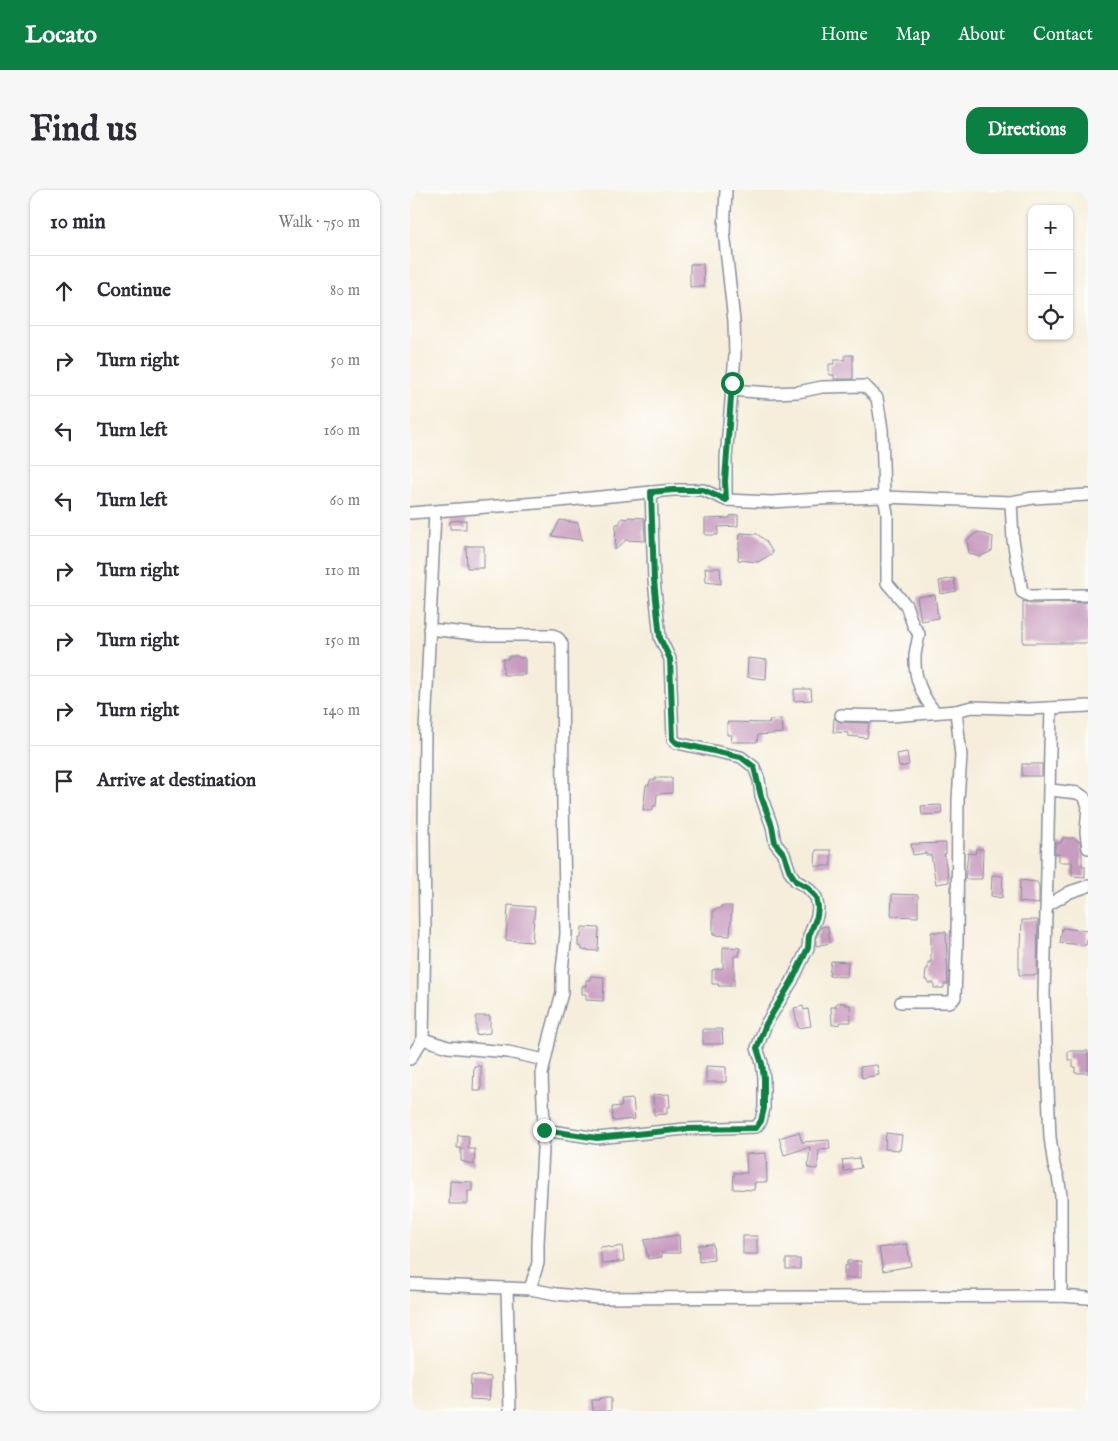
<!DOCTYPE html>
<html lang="en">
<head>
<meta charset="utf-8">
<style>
	:root { --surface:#fff; --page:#f7f7f7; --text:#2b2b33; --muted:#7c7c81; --line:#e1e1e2; --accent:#0b8043 }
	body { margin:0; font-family:"IM FELL English",serif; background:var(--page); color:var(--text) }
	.controls { position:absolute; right:15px; top:15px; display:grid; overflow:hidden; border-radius:10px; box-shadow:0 1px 4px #0004 }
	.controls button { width:45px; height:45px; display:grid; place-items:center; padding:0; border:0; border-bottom:1px solid var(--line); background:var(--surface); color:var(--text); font:25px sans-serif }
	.stop { position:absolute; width:15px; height:15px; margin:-11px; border:4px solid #0b8043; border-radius:50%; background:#fff }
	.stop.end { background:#0b8043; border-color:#fff; box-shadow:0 1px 5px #0008 }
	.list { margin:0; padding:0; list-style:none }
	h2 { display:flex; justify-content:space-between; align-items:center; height:65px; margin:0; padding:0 20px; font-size:21px }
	h2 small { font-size:16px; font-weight:400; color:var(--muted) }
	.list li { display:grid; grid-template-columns:32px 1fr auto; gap:15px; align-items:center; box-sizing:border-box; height:70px; padding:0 20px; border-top:1px solid var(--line) }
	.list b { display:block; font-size:19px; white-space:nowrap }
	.list em { font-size:16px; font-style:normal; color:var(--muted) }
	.icon { flex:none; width:28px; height:28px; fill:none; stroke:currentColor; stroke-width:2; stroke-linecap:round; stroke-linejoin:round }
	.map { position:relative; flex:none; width:678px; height:1221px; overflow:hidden; border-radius:15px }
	header { display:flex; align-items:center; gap:30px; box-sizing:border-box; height:70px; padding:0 25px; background:var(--accent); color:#fff }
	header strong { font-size:24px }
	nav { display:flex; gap:28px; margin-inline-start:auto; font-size:18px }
	.intro { display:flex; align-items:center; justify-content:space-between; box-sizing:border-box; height:120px; padding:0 30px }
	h1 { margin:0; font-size:35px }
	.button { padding:12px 22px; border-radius:15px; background:var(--accent); color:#fff; font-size:18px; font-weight:700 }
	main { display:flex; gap:30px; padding:0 30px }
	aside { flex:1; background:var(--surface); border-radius:15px; box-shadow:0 1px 4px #0004 }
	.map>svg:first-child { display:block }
	.building { fill:#c89cc0 }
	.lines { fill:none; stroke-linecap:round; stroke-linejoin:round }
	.minor-casing { stroke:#888e9c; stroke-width:14 }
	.minor { stroke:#fff; stroke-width:11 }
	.route { stroke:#0b8043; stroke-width:6 }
</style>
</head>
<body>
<header>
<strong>Locato</strong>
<nav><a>Home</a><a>Map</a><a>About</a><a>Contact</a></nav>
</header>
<div class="intro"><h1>Find us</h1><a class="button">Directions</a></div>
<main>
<aside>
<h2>10 min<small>Walk · 750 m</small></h2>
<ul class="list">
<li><svg class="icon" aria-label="ahead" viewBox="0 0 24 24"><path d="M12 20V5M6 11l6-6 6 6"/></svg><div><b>Continue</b></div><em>80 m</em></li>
<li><svg class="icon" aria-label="right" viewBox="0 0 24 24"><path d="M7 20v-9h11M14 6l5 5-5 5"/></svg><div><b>Turn right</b></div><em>50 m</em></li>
<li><svg class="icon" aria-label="left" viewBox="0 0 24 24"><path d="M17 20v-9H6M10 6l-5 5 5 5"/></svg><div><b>Turn left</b></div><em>160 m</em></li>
<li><svg class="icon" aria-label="left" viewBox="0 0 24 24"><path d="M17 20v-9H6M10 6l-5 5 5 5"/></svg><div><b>Turn left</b></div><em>60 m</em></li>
<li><svg class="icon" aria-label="right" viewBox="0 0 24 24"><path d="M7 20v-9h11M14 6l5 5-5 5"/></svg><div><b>Turn right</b></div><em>110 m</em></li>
<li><svg class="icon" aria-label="right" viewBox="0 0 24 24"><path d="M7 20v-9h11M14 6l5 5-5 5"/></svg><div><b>Turn right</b></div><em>150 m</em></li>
<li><svg class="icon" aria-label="right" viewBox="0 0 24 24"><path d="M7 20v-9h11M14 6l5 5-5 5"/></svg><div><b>Turn right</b></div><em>140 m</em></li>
<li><svg class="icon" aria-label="arrive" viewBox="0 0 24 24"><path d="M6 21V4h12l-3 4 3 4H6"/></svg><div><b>Arrive at destination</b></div></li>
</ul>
</aside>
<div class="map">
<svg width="678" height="1221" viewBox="0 0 678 1221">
	<rect width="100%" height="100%" fill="#fdfcf7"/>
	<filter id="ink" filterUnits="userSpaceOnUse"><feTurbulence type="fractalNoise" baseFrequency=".02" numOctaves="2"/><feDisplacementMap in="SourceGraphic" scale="10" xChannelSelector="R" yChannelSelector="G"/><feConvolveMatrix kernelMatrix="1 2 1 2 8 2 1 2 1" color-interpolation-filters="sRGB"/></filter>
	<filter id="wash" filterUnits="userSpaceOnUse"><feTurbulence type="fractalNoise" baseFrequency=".0096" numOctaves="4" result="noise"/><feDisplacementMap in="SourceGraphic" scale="20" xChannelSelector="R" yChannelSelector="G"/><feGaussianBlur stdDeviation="1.12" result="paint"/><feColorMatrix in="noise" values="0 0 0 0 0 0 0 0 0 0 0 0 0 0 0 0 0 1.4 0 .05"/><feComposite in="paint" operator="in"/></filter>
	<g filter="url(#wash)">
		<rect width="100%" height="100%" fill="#f6eedb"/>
		<g id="blocks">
			<!-- building -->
			<g class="building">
				<path d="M280,74H293L294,97H280Z"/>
				<path d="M435,165H443V189H424V185H419V174H424V170H435Z"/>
				<path d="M328,325V336L308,337V345H295V329L320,328V326Z"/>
				<path d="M218,327L234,328L235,351L216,350L205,360L206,334H209L212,328L218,329Z"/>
				<path d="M56,330V339H40V331Z"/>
				<path d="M150,330L168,333L172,350L142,346Z"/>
				<path d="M568,342L583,347L582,361L569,367L559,363L557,350Z"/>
				<path d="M330,343L347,344L356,351L363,363L348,372L328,370Z"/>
				<path d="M56,356H74V378H57Z"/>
				<path d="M295,378H310L311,394L296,392Z"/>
				<path d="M544,388L546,401L531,404L529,391Z"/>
				<path d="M525,405L528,428L511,431L507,407Z"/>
				<path d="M613,411L620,414L678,412V453H613Z"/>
				<path d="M99,466H108L109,468H115V485H93V469H99Z"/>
				<path d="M338,468L357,470L356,489L337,487Z"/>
				<path d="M384,499H401L402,510L384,511Z"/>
				<path d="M424,528L431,532L459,533L457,548L438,546V543L423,542Z"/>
				<path d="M372,529L373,543L348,545L347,552H321L322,545H317V532L360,533L359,530Z"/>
				<path d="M497,562L499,575L489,577L487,564Z"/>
				<rect x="612" y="574" width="20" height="12"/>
				<path d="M245,588H262V603L247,604L246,616H243V620H233L236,595H239L240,590H245Z"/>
				<path d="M531,615L532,624L512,625L511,616Z"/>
				<path d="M653,648H664L670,652L672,662V676H675V687L662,686V672H649V664H645V653H651Z"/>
				<path d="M536,653V664H534L539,692L526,694L521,665H516V663L503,665L501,654Z"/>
				<path d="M566,659H573L572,689H555L558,663L565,664Z"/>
				<path d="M406,660H421V676H405Z"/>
				<path d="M582,685L593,686L592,708L581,706Z"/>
				<path d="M610,690L627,692L629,696V714L609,712Z"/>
				<path d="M482,704L508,705V727L481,726Z"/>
				<path d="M98,715L125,717L122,752L96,750Z"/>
				<path d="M311,716H322L320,746L303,745V720L311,718Z"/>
				<path d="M612,730H628L627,785H609V757H611Z"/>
				<path d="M418,736L420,753L406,756V748L411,737Z"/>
				<path d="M172,737L189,738L188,761L172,760V757L168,756V748H171Z"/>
				<path d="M652,738L678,741L676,755L650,753Z"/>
				<path d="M521,742H536L538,794H534V798H524V793H518V790H515L516,779H518V772H521Z"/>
				<path d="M313,757L330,758L329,766H324V796H308L309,794H302V780L313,778Z"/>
				<path d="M421,771L438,772L437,787L419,786Z"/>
				<path d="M180,786L194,787L193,811L176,810V804H172V796H176V790H180Z"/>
				<path d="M426,813H435V815H440L441,832H430V834L422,835L421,817H426Z"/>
				<path d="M393,816L394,820L398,819L401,836L388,838L384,818Z"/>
				<path d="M66,826H80V843L66,845Z"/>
				<path d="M293,839H312L313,854H293Z"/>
				<path d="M658,861H678V883H665V877H663V870H658Z"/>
				<path d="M467,875L469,885L452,888L450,877Z"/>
				<path d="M64,876H71V901H63Z"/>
				<path d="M296,876L316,877V892H296Z"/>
				<path d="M259,904L260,917H257V924L244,925L243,905Z"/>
				<path d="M223,909L225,929L203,931L202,917L212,916L211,910Z"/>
				<path d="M389,942L392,952L419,950L420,959L409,960L407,979L398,978L400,957L374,965L369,948Z"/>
				<path d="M476,943L492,945L490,960L475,959Z"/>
				<path d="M48,945L59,946L58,959H65L64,975L51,971V958H47Z"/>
				<path d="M356,963L357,992H345L344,1000L323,999L324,983H337L336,964Z"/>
				<path d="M449,968L451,978L434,981L432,970Z"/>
				<path d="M40,991L62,992V1001H58V1014H39Z"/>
				<path d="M269,1045L270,1063H251L252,1067L238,1069L234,1050Z"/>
				<rect x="333" y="1046" width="14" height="18"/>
				<path d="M303,1054L304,1070L289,1072L288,1055Z"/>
				<path d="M497,1054L501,1076L473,1081L469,1058Z"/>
				<path d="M199,1056L200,1058L212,1056L214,1071L192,1074L190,1057Z"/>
				<rect x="376" y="1069" width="14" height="10"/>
				<path d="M437,1071H451V1088H434V1076H437Z"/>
				<path d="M61,1185L81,1187L79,1210L60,1209Z"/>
				<path d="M189,1208H201V1221H183L182,1210H189Z"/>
			</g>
		</g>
	</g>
	<g filter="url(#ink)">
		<use href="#blocks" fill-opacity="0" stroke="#888e9c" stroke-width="1"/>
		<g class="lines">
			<!-- minor casing -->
			<g class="minor-casing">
				<g id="minor">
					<path d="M316,0L314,42L324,131L325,165L316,268V310"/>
					<path d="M321,200L361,203L388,202L412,197L455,196L467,208L472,239L474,307L477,323V393L496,415L503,435L509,444C508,452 505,460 505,467C504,488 512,506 525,522"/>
					<path d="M601,312L603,350L612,402L620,406L678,405"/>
					<path d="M25,322L15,542L14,642L15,740L13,849L38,857L98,862L135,870"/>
					<path d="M0,323L139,312L263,300H293L316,310L362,312L408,309L474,307L601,312L623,308L678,305"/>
					<path d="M19,439L73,445H143L149,449L152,454L153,614L156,744L152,780V803L141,843L132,884L134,940L128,1053V1073L120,1099"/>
					<path d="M641,518L634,805L640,947L644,976L648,986L651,1006V1106"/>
					<path d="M431,525L481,526L546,521L562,517L618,519L678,516"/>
					<path d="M640,600L668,603L675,608L678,616L676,642L678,658"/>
					<path d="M638,715L660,702L678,696"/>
					<path d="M491,812H539L543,810L545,807L547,752L548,609L551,566L546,521"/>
					<path d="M0,869L13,849"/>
					<path d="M134,940L187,948L275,939L346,937L351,931L354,918V888L352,873L347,858L356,834L382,791L398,758L399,746L407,726L408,717L406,707L397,697L386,691L380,682L374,664L365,653L362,636L351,606L349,590L344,577L331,567L267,553L263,549L260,469L250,448L244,390L241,302"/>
					<path d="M0,1094L120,1099L146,1104L188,1108L651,1106L678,1108"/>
					<path d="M97,1099L100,1221"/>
				</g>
			</g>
			<!-- minor -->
			<use href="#minor" class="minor"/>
		</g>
	</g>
	<g class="lines" filter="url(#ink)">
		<!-- route -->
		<path class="route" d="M134,940L187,948L275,939L346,938L351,931L354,918V888L352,874L347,858L356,834L382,791L398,758L399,746L407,726L408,717L406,707L397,697L386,691L380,682L374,664L365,653L362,636L351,606L344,577L331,567L267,553L263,549L260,469L250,448L244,390L241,302L263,300H293L316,310L315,291L322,193"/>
	</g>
</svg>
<div class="controls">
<button>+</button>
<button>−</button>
<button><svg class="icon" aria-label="locate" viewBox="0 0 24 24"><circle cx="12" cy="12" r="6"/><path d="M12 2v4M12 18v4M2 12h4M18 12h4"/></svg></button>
</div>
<div class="stop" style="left:322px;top:193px"></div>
<div class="stop end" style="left:134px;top:940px"></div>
</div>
</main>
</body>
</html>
